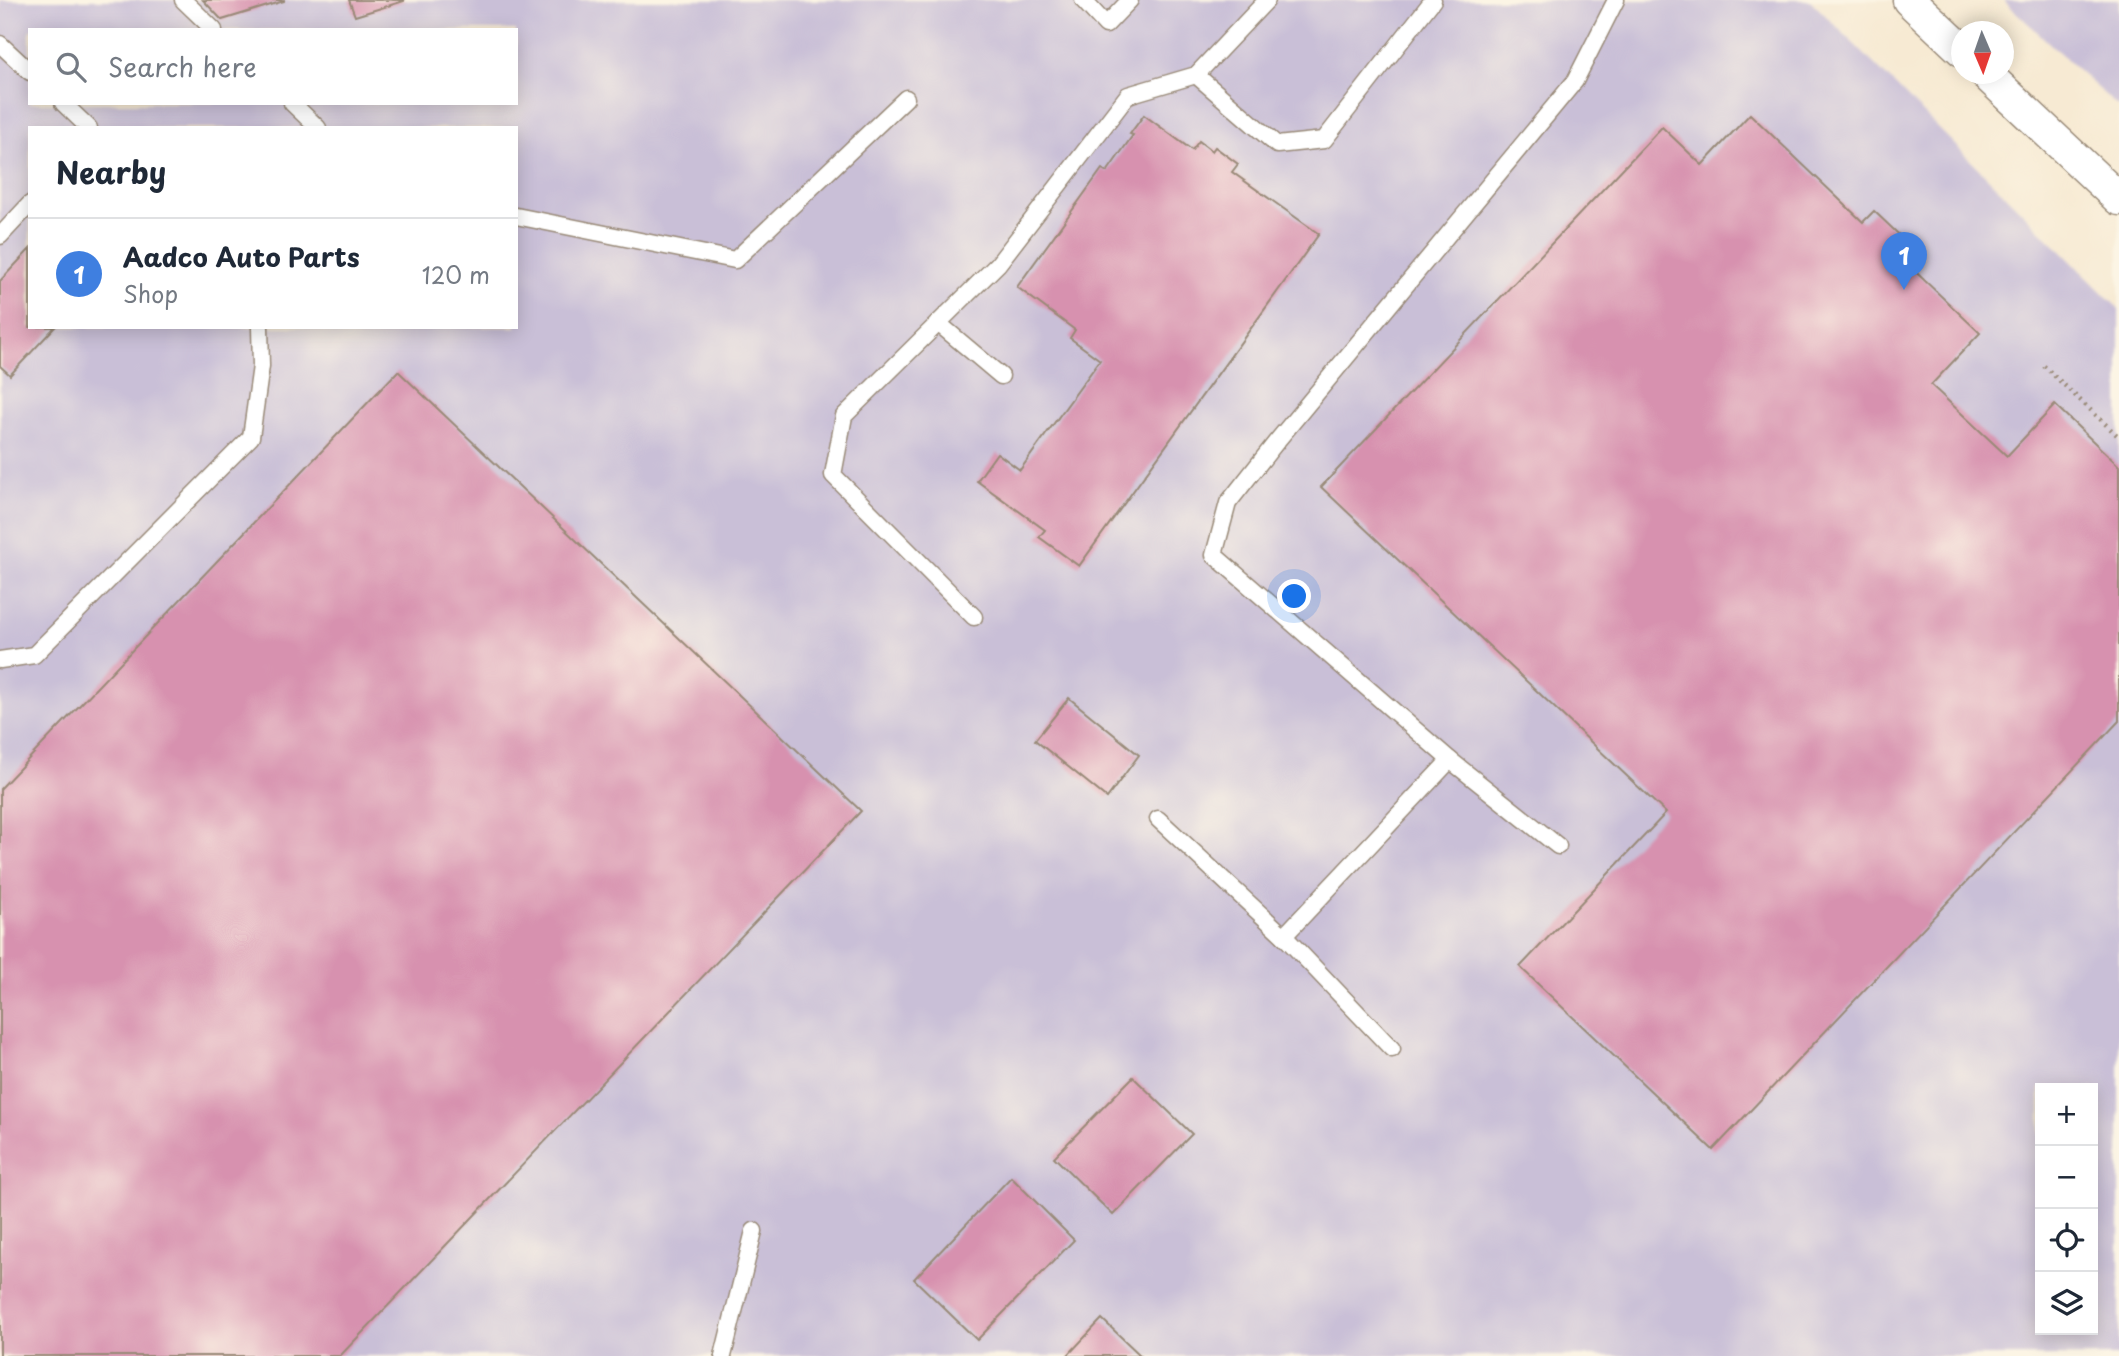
<!DOCTYPE html>
<html lang="en">
<head>
<meta charset="utf-8">
<style>
	:root { --surface:#fff; --page:#f2f2f3; --text:#1f2937; --muted:#747a83; --line:#e0e1e3; --accent:#0f766e }
	body { margin:0; font-family:"Playpen Sans",sans-serif; background:var(--page); color:var(--text) }
	.controls { position:absolute; right:21px; bottom:21px; display:grid; overflow:hidden; border-radius:0px; box-shadow:0 4px 18px #0003 }
	.controls button { width:63px; height:63px; display:grid; place-items:center; padding:0; border:0; border-bottom:2px solid var(--line); background:var(--surface); color:var(--text); font:35px sans-serif }
	.compass { position:absolute; left:1951px; top:21px; width:63px; height:63px; border-radius:50%; background:var(--surface); box-shadow:0 4px 18px #0003; rotate:178deg }
	.you { position:absolute; left:1295px; top:597px; width:24px; height:24px; margin:-18px; border:5px solid #fff; border-radius:50%; background:#1a73e8; box-shadow:0 0 0 10px #1a73e833 }
	.badge { display:grid; place-items:center; width:46px; height:46px; border-radius:50%; background:var(--accent); color:#fff; font-size:23px; font-weight:700 }
	.pin { position:absolute; translate:-50% -58px; filter:drop-shadow(0 2px 4px #0008) }
	.pin::after { content:''; position:absolute; top:37px; width:24px; height:21px; background:inherit; clip-path:polygon(0 0,100% 0,50% 100%) }
	.list { margin:0; padding:0; list-style:none }
	h2 { display:flex; justify-content:space-between; align-items:center; height:91px; margin:0; padding:0 28px; font-size:30px }
	h2 small { font-size:23px; font-weight:400; color:var(--muted) }
	.list li { display:grid; grid-template-columns:46px 1fr auto; gap:21px; align-items:center; box-sizing:border-box; height:112px; padding:0 28px; border-top:2px solid var(--line) }
	.list b { display:block; font-size:26px; white-space:nowrap }
	.list p { margin:0; font-size:23px; white-space:nowrap; color:var(--muted) }
	.list em { font-size:23px; font-style:normal; color:var(--muted) }
	.icon { flex:none; width:38px; height:38px; fill:none; stroke:currentColor; stroke-width:2; stroke-linecap:round; stroke-linejoin:round }
	.map { position:relative; flex:none; width:2119px; height:1356px; overflow:hidden }
	.search { position:absolute; background:var(--surface); box-shadow:0 4px 18px #0003; left:28px; top:28px; width:490px; height:77px; display:flex; align-items:center; gap:18px; box-sizing:border-box; padding:0 24px; border-radius:0px; color:var(--muted); font-size:26px }
	.panel { position:absolute; background:var(--surface); box-shadow:0 4px 18px #0003; left:28px; top:126px; width:490px; height:203px; border-radius:0px }
	.map>svg:first-child { display:block }
	.industrial { fill:#c9bfd7; fill-rule:evenodd }
	.building { fill:#d791af }
	.lines { fill:none; stroke-linecap:round; stroke-linejoin:round }
	.lane-casing { stroke:#998a78; stroke-width:19 }
	.street-casing { stroke:#998a78; stroke-width:35 }
	.path { stroke:#998a78; stroke-width:4.5; stroke-dasharray:2 5; stroke-linecap:butt }
	.lane { stroke:#fff; stroke-width:16 }
	.street { stroke:#fff; stroke-width:32 }
</style>
</head>
<body>
<div class="map">
<svg width="2119" height="1356" viewBox="0 0 2119 1356">
	<rect width="100%" height="100%" fill="#fcf5e5"/>
	<filter id="ink" filterUnits="userSpaceOnUse"><feTurbulence type="fractalNoise" baseFrequency=".0143" numOctaves="2"/><feDisplacementMap in="SourceGraphic" scale="14" xChannelSelector="R" yChannelSelector="G"/><feConvolveMatrix kernelMatrix="1 2 1 2 8 2 1 2 1" color-interpolation-filters="sRGB"/></filter>
	<filter id="wash" filterUnits="userSpaceOnUse"><feTurbulence type="fractalNoise" baseFrequency=".00686" numOctaves="4" result="noise"/><feDisplacementMap in="SourceGraphic" scale="28" xChannelSelector="R" yChannelSelector="G"/><feGaussianBlur stdDeviation="1.57" result="paint"/><feColorMatrix in="noise" values="0 0 0 0 0 0 0 0 0 0 0 0 0 0 0 0 0 1.4 0 .05"/><feComposite in="paint" operator="in"/></filter>
	<g filter="url(#wash)">
		<rect width="100%" height="100%" fill="#f7ead3"/>
		<!-- industrial -->
		<g class="industrial">
			<path d="M0,0H1810L2119,309V1356H0ZM30,30H516V103H30ZM30,128H516V327H30ZM2040,1088H2093V1330H2040Z"/>
			<path d="M2003,0H2119V108Z"/>
		</g>
		<g id="blocks">
			<!-- building -->
			<g class="building">
				<path d="M203,0H284V1L222,20Z"/>
				<path d="M349,0H404V1L355,16Z"/>
				<path d="M1750,114L1863,222L1874,211L1914,249L1903,260L1980,333L1931,385L2007,456L2055,405L2119,466V721L1713,1150L1520,967L1666,813L1321,487L1662,127L1702,165Z"/>
				<path d="M1144,115L1192,150L1199,141L1212,151L1215,147L1238,164L1232,172L1319,234L1079,566L1039,537L1045,530L977,481L997,453L1020,470L1100,360L1070,338L1075,330L1017,287L1102,169L1107,172L1133,135L1130,134Z"/>
				<path d="M30,249V327H55L10,375L0,366V281Z"/>
				<path d="M398,371L861,811L340,1356H0V789Z"/>
				<path d="M1069,698L1139,755L1107,798L1035,740Z"/>
				<path d="M1133,1077L1192,1134L1113,1215L1054,1157Z"/>
				<path d="M1011,1177L1074,1240L977,1340L914,1279Z"/>
				<path d="M1102,1319L1141,1356H1067Z"/>
			</g>
		</g>
	</g>
	<g filter="url(#ink)">
		<use href="#blocks" fill-opacity="0" stroke="#998a78" stroke-width="2"/>
		<g class="lines">
			<!-- lane casing -->
			<g class="lane-casing">
				<g id="lane">
					<path d="M183,0L214,30"/>
					<path d="M1083,0L1106,25L1130,0"/>
					<path d="M0,44L30,72"/>
					<path d="M1196,75L1277,145L1324,140L1433,0"/>
					<path d="M63,103L89,128"/>
					<path d="M292,103L318,128"/>
					<path d="M516,216L735,260L906,98"/>
					<path d="M0,236L30,204"/>
					<path d="M938,323L1001,376"/>
					<path d="M974,617L833,475L844,416L998,264L1128,95L1196,75L1267,0"/>
					<path d="M0,660L34,655L251,437L261,366L260,327"/>
					<path d="M1158,819L1284,936L1450,760"/>
					<path d="M1558,846L1450,760L1214,555L1228,503L1277,441L1575,81L1616,0"/>
					<path d="M1284,936L1392,1049"/>
					<path d="M723,1356L754,1231"/>
				</g>
			</g>
			<!-- street casing -->
			<g class="street-casing">
				<g id="street">
					<path d="M1909,0L1962,50"/>
					<path d="M1986,74L2119,199"/>
				</g>
			</g>
			<!-- path -->
			<path class="path" d="M2044,366L2119,437"/>
			<!-- lane -->
			<use href="#lane" class="lane"/>
			<!-- street -->
			<use href="#street" class="street"/>
		</g>
	</g>
</svg>
<div class="controls">
<button>+</button>
<button>−</button>
<button><svg class="icon" aria-label="locate" viewBox="0 0 24 24"><circle cx="12" cy="12" r="6"/><path d="M12 2v4M12 18v4M2 12h4M18 12h4"/></svg></button>
<button><svg class="icon" aria-label="layers" viewBox="0 0 24 24"><path d="M12 4l9 5-9 5-9-5zM3 14l9 5 9-5"/></svg></button>
</div>
<svg class="compass" viewBox="-18 -18 36 36"><path d="M0-13l5 13h-10z" fill="#e53935"/><path d="M0 13l5-13h-10z" fill="#747a83"/></svg>
<div class="you"></div>
<div class="pin badge" style="left:1904px;top:290px;background:#3f7fe0">1</div>
<div class="search"><svg class="icon" aria-label="search" viewBox="0 0 24 24"><circle cx="10" cy="10" r="6"/><path d="M15 15l6 6"/></svg>Search here</div>
<section class="panel">
<h2>Nearby<small></small></h2>
<ul class="list">
<li><span class="badge" style="background:#3f7fe0">1</span><div><b>Aadco Auto Parts</b><p>Shop</p></div><em>120 m</em></li>
</ul>
</section>
</div>
</body>
</html>
